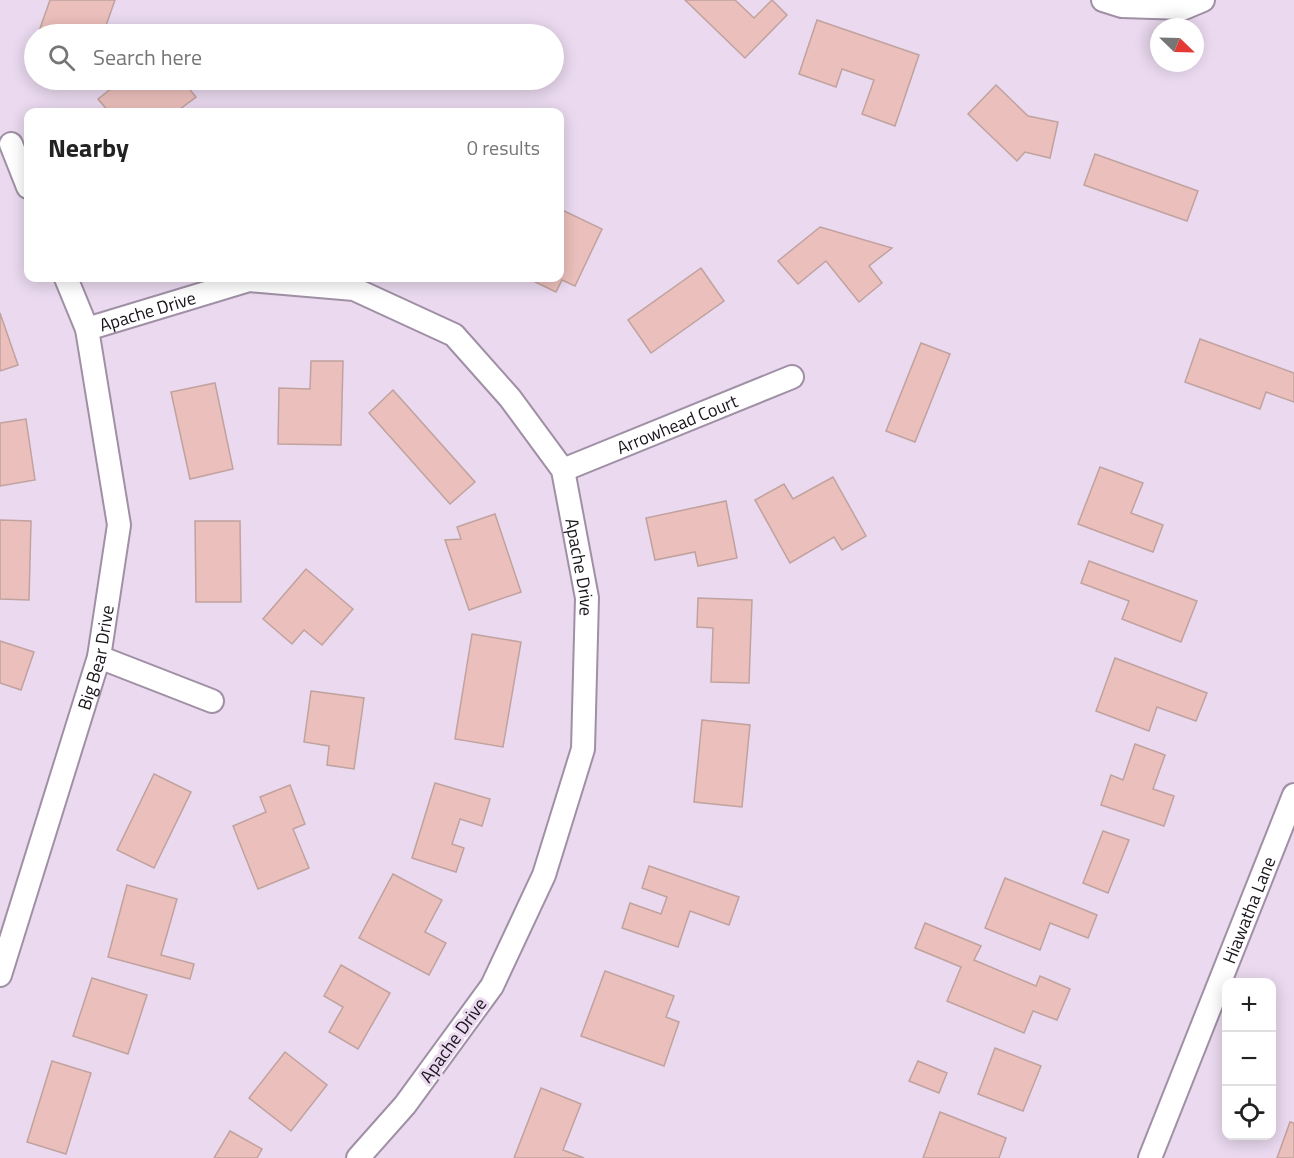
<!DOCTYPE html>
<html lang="en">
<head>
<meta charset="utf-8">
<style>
	:root { --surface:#fff; --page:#f2f2f2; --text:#222; --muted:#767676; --line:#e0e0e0 }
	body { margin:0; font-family:"Titillium Web",sans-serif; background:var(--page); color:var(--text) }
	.controls { position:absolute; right:18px; bottom:18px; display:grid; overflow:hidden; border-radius:12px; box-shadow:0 3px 15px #0003 }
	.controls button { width:54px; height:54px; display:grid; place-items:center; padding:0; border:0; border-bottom:2px solid var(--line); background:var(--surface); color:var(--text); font:30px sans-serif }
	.compass { position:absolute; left:1150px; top:18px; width:54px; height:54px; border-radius:50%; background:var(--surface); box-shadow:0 3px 15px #0003; rotate:113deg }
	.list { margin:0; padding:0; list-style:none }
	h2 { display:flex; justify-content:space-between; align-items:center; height:78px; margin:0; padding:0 24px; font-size:26px }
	h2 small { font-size:20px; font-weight:400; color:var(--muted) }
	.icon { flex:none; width:33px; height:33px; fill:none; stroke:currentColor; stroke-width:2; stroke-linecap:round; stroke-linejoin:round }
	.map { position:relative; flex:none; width:1294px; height:1158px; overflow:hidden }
	.search { position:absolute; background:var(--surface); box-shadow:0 3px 15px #0003; left:24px; top:24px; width:540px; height:66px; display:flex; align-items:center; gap:15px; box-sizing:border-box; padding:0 21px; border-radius:33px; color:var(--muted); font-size:22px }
	.panel { position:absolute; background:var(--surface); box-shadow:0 3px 15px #0003; left:24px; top:108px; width:540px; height:174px; border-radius:12px }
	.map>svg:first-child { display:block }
	.building { fill:#ebbfbb; stroke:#c0a29f; stroke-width:1.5 }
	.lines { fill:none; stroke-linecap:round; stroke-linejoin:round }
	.minor-casing { stroke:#a090a5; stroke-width:26 }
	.minor { stroke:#fff; stroke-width:22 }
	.labels { text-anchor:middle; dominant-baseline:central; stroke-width:6; stroke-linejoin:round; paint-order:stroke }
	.street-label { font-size:18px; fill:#19131a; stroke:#ead9ef }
</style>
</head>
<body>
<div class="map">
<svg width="1294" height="1158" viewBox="0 0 1294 1158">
	<rect width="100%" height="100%" fill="#ead9ef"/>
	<!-- building -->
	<g class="building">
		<path d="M50,0H115L103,34H38Z"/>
		<path d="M685,0H735L754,18L772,0L787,15L745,58Z"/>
		<path d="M817,20L919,55L895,126L862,114L874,80L842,69L836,87L799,74Z"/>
		<path d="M122,80H182L196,97L176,112H109L98,99Z"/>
		<path d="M996,85L1028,116L1058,122L1050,158L1025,152L1017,161L968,114Z"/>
		<path d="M1095,154L1198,191L1187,221L1084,185Z"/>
		<path d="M560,209L602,229L575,286L562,280L556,292L527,278H560Z"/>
		<path d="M820,227L892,248L869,266L882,283L859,302L826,261L798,284L778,261Z"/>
		<path d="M701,268L724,301L651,353L628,320Z"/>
		<path d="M0,313L18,365L0,371Z"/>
		<path d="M1200,339L1294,373V402L1266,392L1260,409L1185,382Z"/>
		<path d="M921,343L950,354L915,442L886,431Z"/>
		<path d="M311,361H343L341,445L278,444L279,388L310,389Z"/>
		<path d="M215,383L233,469L190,479L171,392Z"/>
		<path d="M393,390L475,482L450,504L369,413Z"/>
		<path d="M26,419L35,480L0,486V423Z"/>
		<path d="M1100,467L1143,483L1131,513L1163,525L1153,552L1078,524Z"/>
		<path d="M833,477L866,536L842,550L834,537L790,563L755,500L784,484L793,499Z"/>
		<path d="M726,501L737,558L698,566L695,552L655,560L646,518Z"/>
		<path d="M495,514L521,592L469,610L445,540L461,539L457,527Z"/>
		<path d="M0,520L31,521L29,600L0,599Z"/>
		<path d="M195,521H240L241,602H196Z"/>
		<path d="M1089,561L1197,601L1181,642L1122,619L1129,601L1081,583Z"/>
		<path d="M306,569L353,609L322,645L304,630L292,644L263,619Z"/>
		<path d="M698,598L752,600L749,683L711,682L713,628L697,627Z"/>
		<path d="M472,634L521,642L503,747L455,739Z"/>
		<path d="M0,641L34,652L21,690L0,683Z"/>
		<path d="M1115,658L1207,693L1196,721L1157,707L1149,731L1096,711Z"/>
		<path d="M311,691L364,698L354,769L327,765L329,746L304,742Z"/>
		<path d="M702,720L750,725L742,807L694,802Z"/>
		<path d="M1135,744L1165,755L1153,789L1174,796L1164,826L1101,805L1111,775L1123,780Z"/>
		<path d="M154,774L191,792L154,868L117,850Z"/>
		<path d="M435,783L490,799L482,826L460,819L452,844L464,848L456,872L412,858Z"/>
		<path d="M290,785L305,824L293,829L309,868L258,889L233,826L266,812L260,797Z"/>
		<path d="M1103,831L1129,840L1108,893L1083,883Z"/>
		<path d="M649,866L739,897L729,925L690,911L678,947L622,928L630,903L661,914L667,897L642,888Z"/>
		<path d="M393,874L442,900L425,932L446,943L429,975L359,938Z"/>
		<path d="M1005,878L1097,915L1088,938L1050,923L1040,950L985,928Z"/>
		<path d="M127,885L177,899L161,955L194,964L190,979L108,957Z"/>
		<path d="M925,923L981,946L974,960L1036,986L1040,976L1070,989L1057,1020L1033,1011L1024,1033L947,1001L961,967L915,948Z"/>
		<path d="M341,965L390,993L358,1049L329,1032L343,1007L324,996Z"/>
		<path d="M605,971L674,996L666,1017L679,1022L664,1066L581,1036Z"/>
		<path d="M92,978L147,995L128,1054L73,1036Z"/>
		<path d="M995,1048L1041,1066L1023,1111L978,1094Z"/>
		<path d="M285,1052L327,1085L291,1131L249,1098Z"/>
		<path d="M52,1061L91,1073L66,1154L27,1142Z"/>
		<path d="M918,1061L947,1073L939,1093L909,1081Z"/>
		<path d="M541,1088L581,1104L563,1150L584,1158H514Z"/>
		<path d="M940,1112L1006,1138L999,1158H923Z"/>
		<path d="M1290,1122L1294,1123V1158H1277Z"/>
		<path d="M230,1131L262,1149L257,1158H214Z"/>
	</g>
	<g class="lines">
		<!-- minor casing -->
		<g class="minor-casing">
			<g id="minor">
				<path d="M1103,0L1122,6L1184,8L1203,0"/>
				<path d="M11,144L28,187"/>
				<path id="s1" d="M87,329L249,280L354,289L454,335L510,398L563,470L587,598L583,749L544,875L492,986L405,1105L358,1158"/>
				<path id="s2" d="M563,470L792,377"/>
				<path d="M99,657L212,701"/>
				<path id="s3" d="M0,975L99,657L119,525L87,329L66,278"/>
				<path id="s4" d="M1150,1158L1294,795"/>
			</g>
		</g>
		<!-- minor -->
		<use href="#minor" class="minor"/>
	</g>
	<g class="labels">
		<!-- street labels -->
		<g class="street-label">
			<text stroke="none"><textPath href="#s1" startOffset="63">Apache Drive</textPath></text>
			<text stroke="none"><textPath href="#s2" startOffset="123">Arrowhead Court</textPath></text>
			<text stroke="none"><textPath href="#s1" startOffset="657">Apache Drive</textPath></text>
			<text stroke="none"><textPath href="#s3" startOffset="332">Big Bear Drive</textPath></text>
			<text stroke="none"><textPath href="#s4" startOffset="267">Hiawatha Lane</textPath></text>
			<text transform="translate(453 1040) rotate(-54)">Apache Drive</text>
		</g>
	</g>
</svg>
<div class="controls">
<button>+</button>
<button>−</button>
<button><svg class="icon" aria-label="locate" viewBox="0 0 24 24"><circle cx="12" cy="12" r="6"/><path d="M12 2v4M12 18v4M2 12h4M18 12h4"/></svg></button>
</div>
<svg class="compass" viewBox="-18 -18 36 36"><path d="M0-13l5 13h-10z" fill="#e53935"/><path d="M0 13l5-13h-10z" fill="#767676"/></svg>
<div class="search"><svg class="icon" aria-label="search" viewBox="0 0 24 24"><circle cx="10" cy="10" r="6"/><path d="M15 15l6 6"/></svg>Search here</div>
<section class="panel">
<h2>Nearby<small>0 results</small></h2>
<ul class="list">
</ul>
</section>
</div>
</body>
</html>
